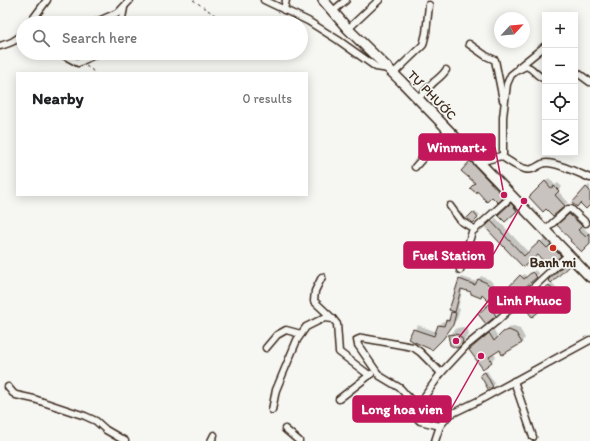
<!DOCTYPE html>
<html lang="en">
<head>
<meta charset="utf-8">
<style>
	:root { --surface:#fff; --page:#f6f6f6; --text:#202124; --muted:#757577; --line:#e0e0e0 }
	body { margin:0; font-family:Itim,sans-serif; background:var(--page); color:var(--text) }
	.controls { position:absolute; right:12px; top:12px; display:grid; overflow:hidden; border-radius:0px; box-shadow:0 2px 10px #0003 }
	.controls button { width:36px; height:36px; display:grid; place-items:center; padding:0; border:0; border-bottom:1px solid var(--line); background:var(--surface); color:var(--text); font:20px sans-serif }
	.compass { position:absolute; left:494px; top:12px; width:36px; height:36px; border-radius:50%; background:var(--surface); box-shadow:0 2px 10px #0003; rotate:64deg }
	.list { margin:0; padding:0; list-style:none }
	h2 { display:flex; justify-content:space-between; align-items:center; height:52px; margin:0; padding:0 16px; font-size:17px }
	h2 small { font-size:13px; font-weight:400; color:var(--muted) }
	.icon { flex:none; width:22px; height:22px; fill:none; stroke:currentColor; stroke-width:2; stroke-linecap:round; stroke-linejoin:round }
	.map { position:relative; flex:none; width:590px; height:441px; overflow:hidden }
	.search { position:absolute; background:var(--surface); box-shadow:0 2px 10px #0003; left:16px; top:16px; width:292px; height:44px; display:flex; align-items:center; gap:10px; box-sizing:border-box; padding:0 14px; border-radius:22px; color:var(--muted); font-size:15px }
	.panel { position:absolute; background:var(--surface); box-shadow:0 2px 10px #0003; left:16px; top:72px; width:292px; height:124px; border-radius:0px }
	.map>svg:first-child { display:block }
	.shadow { fill:#0003 }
	.building { fill:#c8c3be; stroke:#3b2a1e }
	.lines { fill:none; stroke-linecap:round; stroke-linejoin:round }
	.minor-casing { stroke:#3b2a1e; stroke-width:9 }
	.highway-casing { stroke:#3b2a1e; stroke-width:12 }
	.path { stroke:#3b2a1e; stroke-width:1; stroke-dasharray:3 3; stroke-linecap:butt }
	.minor { stroke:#f6f6f2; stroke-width:6 }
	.highway { stroke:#f6f6f2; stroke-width:9 }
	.poi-dot { fill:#c8321e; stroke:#f6f6f2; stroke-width:1.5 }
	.labels { text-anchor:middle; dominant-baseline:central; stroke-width:3.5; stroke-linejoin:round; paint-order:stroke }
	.street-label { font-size:13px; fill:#3b2a1e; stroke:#f6f6f2 }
	.poi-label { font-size:13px; font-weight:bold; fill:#3b2a1e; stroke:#f6f6f2 }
	.leader { fill:none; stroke:#c2185b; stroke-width:1.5 }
	.callout-dot { fill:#c2185b; stroke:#f6f6f2; stroke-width:1.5 }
	.callout { fill:#c2185b; stroke:#c2185b; stroke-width:1.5 }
	.callout-label { font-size:14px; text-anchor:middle; font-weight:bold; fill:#fff }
</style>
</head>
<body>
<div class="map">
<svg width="590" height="441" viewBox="0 0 590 441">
	<rect width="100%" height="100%" fill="#f6f6f2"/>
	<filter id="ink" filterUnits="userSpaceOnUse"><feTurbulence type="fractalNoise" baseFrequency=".025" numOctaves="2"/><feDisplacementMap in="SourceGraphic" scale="8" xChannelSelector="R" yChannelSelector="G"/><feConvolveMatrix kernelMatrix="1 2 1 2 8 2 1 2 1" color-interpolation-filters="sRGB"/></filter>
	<g filter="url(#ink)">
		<!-- shadow -->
		<g class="shadow">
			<path d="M474,159L507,193L498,201L463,171Z"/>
			<path d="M549,178L555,185L558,183L562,187L558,191L568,202L553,215L546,208L530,197Z"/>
			<path d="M589,185L590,186V204L586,188Z"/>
			<path d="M515,201L520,207L505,220L500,215Z"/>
			<path d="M475,211L480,215L473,222L468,218Z"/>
			<path d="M574,211L585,221L581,225L590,234V243L573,240L558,225Z"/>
			<path d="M496,218L529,253L545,238L551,245L555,242L564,251L548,266L538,253L523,266L486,227Z"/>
			<path d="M569,262L570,263L551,281L561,294L552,301L547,287L552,283L549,280Z"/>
			<path d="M535,270L539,274L536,276L504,294L524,274L527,277Z"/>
			<path d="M481,276L490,280L498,289L488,299L483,294L481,297L473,292L463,288L458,308L460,309L457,319L442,339L410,338L414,330L418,325L437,332L439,325L443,321L446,322L454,311L460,280L462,277L477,282Z"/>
			<path d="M492,302L499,312L495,315L480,314Z"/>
			<path d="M463,327L468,329L469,335L458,346L449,336L457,328Z"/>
			<path d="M514,327L520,329L525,338L521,342L500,349L493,353L496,357L483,367L474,347L494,330L498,338L508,328Z"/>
			<path d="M487,371L495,384L489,388L481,375Z"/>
		</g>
		<!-- building -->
		<g class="building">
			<path d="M470,161L504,197L498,203L492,197L487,202L477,191L476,193L470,188L475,183L461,171Z"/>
			<path d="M545,181L551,188L554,186L559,191L555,195L565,206L553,216L546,209L543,212L529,197Z"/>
			<path d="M586,187L590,191V205L586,209L580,203L577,207L572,203Z"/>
			<path d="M511,203L517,211L505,222L498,215Z"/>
			<path d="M473,212L478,218L473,223L467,218Z"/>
			<path d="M569,214L582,226L578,230L586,237L590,233V244L582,252L570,241L571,240L557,225Z"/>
			<path d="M491,221L524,256L540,241L547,248L550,245L561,256L548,267L538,255L523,267L485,227Z"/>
			<path d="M566,263L569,266L551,283L548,280Z"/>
			<path d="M532,272L537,277L509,301L502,294L520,275L524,279Z"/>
			<path d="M459,279L475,285L478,279L487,283L496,292L488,301L482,295L481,298L471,294V292L461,289L455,312L449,310Z"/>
			<path d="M549,285L558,298L552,302L542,290Z"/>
			<path d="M535,294L545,307L532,317L522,304Z"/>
			<path d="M489,304L496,316L486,324L478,314Z"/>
			<path d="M451,312L456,313L453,325L443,339L432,350L408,339L413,329L434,336L438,325L444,326L446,320L449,321Z"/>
			<path d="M509,330L516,333L522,343L502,355L500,350L489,357L492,362L483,369L469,350L489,333L494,341L503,332Z"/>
			<path d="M455,334L459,335L463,340L462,344L459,347L456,348L450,345L448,335Z"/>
			<path d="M485,372L493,387L488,389L480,375Z"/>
		</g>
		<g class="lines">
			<!-- minor casing -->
			<g class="minor-casing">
				<g id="minor">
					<path d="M264,0L308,21L338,40L376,67L389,69"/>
					<path d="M284,10L286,0"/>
					<path d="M332,12L346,0"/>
					<path d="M30,23L47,0"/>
					<path d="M94,23L119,12L130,0"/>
					<path d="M121,23L124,8"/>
					<path d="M348,29L379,0"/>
					<path d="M469,44L486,56L495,60L503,100"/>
					<path d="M0,46C10,43 17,41 23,33"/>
					<path d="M60,53L78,63L98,53"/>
					<path d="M519,67L545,46"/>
					<path d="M575,71L590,82"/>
					<path d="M393,74L423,45L426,33L429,5"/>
					<path d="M417,99C424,93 428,88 434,82C439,78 443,75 446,70"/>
					<path d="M501,156C509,161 523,172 532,169C537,168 541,163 546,163C557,162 580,174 590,178"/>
					<path d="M480,162L501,156L503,154V117L507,84L511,75L516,71L526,66C535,69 535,76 545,79"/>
					<path d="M415,167L448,130"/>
					<path d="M450,206L461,221L474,229"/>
					<path d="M545,230L568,209H571L586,223"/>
					<path d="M460,270L472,232L512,196"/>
					<path d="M322,277L315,291L314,301L333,319"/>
					<path d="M266,348L277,335L286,330L301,334"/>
					<path d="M514,381L533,437"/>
					<path d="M8,387L13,393L16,395L34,399L85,416L96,421L106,430L125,441"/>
					<path d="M339,399L371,374"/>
					<path d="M395,403L401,405L413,402"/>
					<path d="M417,407L400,388L380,376L376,371L358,345L357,340L362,338L368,339L413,347L420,352L441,373"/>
					<path d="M272,410L276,390L297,340L306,327L324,318L333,319L337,324L339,352L369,375"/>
					<path d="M415,410L449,415"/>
					<path d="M440,426L420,421L415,416L417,407L441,373L466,346L497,321L568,255"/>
					<path d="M285,429L299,441"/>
					<path d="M211,441L214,435"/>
					<path d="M435,441L440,426L449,415L478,401L590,340"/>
				</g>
			</g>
			<!-- highway casing -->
			<g class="highway-casing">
				<path id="highway" d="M323,0L348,29L402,82L590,277"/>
			</g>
			<!-- path -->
			<g class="path">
				<path d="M193,0L215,15"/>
				<path d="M86,66L92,70L94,73"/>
			</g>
			<!-- minor -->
			<use href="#minor" class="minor"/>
			<!-- highway -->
			<use href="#highway" class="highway"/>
		</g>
	</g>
	<!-- markers -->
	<circle class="poi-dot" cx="553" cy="248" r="4"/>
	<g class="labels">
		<!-- street labels -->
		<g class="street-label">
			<text transform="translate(432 95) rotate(46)">TỰ PHƯỚC</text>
		</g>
		<!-- poi labels -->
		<g class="poi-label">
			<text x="553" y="262">Banh mi</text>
		</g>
	</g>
	<!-- callouts -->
	<path class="leader" d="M504 195L495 147M524 201L493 255M456 341L489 300M481 356L451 409"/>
	<g class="callout-dot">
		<circle cx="504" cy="195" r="4"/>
		<circle cx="524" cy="201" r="4"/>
		<circle cx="456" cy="341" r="4"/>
		<circle cx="481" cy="356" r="4"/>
	</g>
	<g class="callout">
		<rect x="419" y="134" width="76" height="26" rx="4"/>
		<rect x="404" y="242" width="89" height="26" rx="4"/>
		<rect x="489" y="287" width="81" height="26" rx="4"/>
		<rect x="353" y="396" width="98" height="26" rx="4"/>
	</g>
	<g class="callout-label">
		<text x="457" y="152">Winmart+</text>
		<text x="449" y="260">Fuel Station</text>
		<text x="529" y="305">Linh Phuoc</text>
		<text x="402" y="414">Long hoa vien</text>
	</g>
</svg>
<div class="controls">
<button>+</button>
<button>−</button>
<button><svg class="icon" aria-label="locate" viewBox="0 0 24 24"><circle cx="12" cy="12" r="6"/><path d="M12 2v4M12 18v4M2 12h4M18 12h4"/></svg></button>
<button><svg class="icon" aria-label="layers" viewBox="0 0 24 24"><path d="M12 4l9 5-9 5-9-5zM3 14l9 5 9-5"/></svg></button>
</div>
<svg class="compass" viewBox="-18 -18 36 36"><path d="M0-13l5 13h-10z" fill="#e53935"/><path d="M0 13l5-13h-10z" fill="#757577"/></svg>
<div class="search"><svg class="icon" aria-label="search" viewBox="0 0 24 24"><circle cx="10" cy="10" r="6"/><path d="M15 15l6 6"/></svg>Search here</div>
<section class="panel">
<h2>Nearby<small>0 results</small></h2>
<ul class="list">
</ul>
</section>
</div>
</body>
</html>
